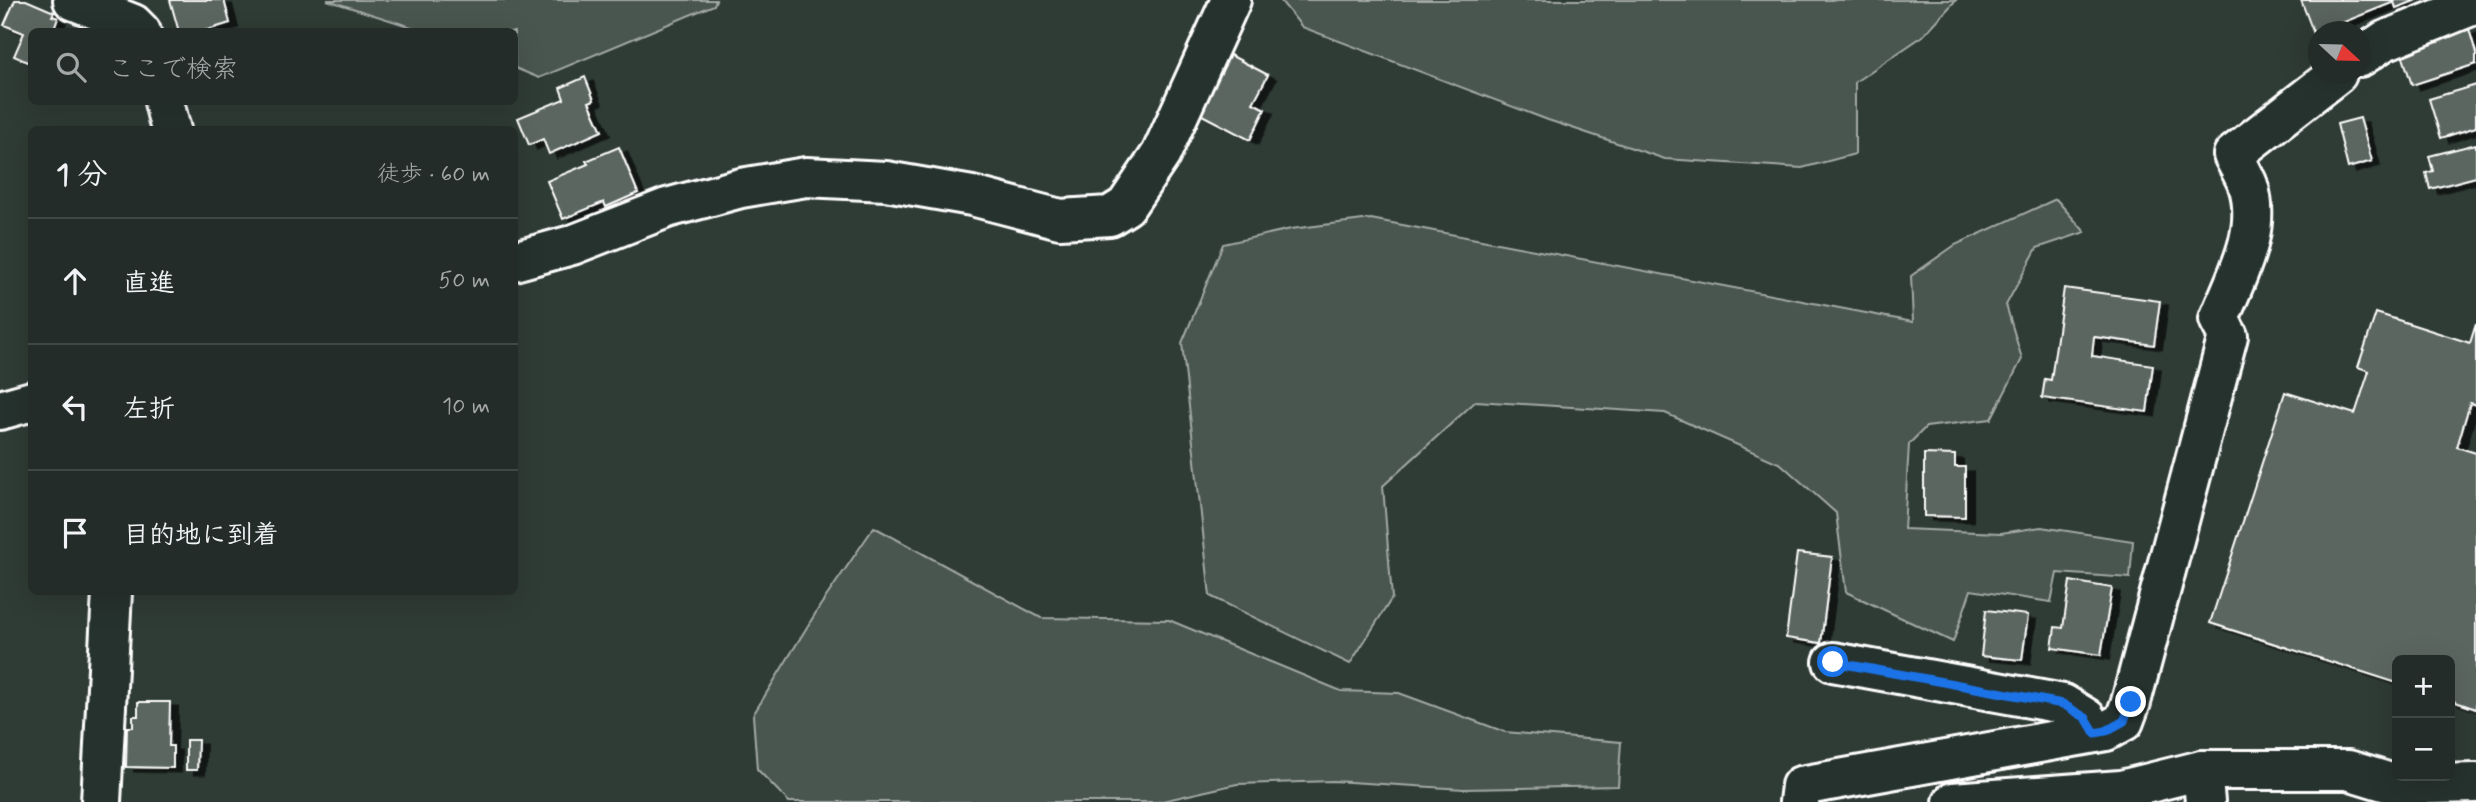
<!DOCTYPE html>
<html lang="ja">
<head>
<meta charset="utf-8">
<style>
	:root { --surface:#232c28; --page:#2b3430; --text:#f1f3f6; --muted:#a3a7a8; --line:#404845 }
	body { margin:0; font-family:Mynerve,"Klee One",sans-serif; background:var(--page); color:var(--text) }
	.controls { position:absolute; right:21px; bottom:21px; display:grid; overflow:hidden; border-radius:10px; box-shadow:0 7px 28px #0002 }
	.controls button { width:63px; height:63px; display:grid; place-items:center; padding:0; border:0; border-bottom:2px solid var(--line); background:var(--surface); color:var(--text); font:35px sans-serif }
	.compass { position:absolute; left:2308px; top:21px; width:63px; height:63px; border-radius:50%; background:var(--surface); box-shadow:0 7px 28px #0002; rotate:112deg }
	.stop { position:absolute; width:21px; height:21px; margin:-16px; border:5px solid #1a73e8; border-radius:50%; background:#fff }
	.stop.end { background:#1a73e8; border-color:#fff; box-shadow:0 2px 7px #0008 }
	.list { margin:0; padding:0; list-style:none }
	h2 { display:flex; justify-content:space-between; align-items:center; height:91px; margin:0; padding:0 28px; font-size:30px }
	h2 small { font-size:23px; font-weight:400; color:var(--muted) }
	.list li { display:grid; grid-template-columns:46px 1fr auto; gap:21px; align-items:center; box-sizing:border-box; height:126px; padding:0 28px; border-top:2px solid var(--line) }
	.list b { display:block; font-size:26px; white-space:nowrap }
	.list em { font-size:23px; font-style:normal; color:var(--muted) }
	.icon { flex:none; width:38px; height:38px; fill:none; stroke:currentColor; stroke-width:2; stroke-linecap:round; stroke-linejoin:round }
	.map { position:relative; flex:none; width:2476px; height:802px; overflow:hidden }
	.search { position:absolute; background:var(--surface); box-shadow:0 7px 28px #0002; left:28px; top:28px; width:490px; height:77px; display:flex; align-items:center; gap:18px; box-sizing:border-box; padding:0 24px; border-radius:10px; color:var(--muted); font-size:26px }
	.panel { position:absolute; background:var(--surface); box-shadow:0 7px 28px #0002; left:28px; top:126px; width:490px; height:469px; border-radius:10px }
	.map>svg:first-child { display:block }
	.green { fill:#4a544f; stroke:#a4aaa7; stroke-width:2 }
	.building { fill:#5b6661; stroke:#fff; stroke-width:2; filter:url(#shadow) }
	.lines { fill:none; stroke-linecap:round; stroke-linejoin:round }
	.minor-casing { stroke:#fff; stroke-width:44 }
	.minor { stroke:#26332d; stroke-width:38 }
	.route { stroke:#1a73e8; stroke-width:9 }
</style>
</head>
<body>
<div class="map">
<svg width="2476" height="802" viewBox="0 0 2476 802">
	<defs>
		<filter id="shadow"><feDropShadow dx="8" dy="4.5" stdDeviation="0" flood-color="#0009"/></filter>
	</defs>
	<rect width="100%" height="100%" fill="#2f3b35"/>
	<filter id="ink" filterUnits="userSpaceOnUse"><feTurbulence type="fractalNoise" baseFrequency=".0143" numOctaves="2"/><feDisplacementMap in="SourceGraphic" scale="14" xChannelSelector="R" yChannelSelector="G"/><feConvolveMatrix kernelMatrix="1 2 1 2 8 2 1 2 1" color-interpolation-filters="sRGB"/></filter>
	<g filter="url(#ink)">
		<!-- green -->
		<g class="green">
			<path d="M327,0H716L714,5L539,78L515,68L514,32L424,31Z"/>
			<path d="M1280,0H1956L1923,36L1855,82V154L1802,168L1665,159L1548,120L1302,27Z"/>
			<path d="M2056,199L2085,232L2037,248L2006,305L2022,359L1991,419L1926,427L1909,444L1904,529L2001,533L2041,527L2133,541L2130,578L2057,573L2051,602L1971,590L1953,642L1846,592L1836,513L1781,464L1665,413L1476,401L1383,486L1392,598L1350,664L1210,596L1182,343L1223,244L1291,229L1371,219L1913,322L1911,276L1955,245Z"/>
			<path d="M874,527L1041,618L1169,620L1341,691L1399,693L1505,732L1621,742L1618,786L1464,789L1333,781L1237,784L1158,802H789L757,769L753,715L820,606Z"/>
		</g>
		<!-- building -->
		<g class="building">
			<path d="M15,0H26L54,12L52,16L58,18L53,32H32V64L14,56L24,33L4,25Z"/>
			<path d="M170,0H224L230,23L201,32H179Z"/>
			<path d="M2301,0H2417L2396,8L2394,2L2314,34Z"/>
			<path d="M2469,29L2476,53V64L2412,85L2401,51Z"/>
			<path d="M1230,55L1268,75L1253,103L1265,109L1250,140L1200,114Z"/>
			<path d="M585,77L594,100L589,102L602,131L549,154L543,139L529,145L518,118L564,99L560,88Z"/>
			<path d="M2476,85V127L2441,138L2429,99Z"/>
			<path d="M2360,118L2372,161L2348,168L2337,124Z"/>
			<path d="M2476,144V177L2430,189L2426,173L2433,171L2429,156Z"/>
			<path d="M619,147L638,193L606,207L604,202L563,219L547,181L588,164L586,161Z"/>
			<path d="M2064,288L2160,301L2154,345L2094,337L2092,356L2153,365L2147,412L2042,398L2045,379L2051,380Z"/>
			<path d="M2376,313L2470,343L2476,324V405L2470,403L2457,447L2476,453V709L2450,700V660H2397V683L2210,623L2285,392L2355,414L2369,371L2358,367Z"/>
			<path d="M1924,454L1955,455V467H1965V517L1924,516Z"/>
			<path d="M1797,553L1832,557L1821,643L1786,638Z"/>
			<path d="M2070,581L2112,588L2101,655L2052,648L2055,627L2063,628Z"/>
			<path d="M1986,610L2028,615L2022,660L1981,656Z"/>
			<path d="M138,702H170L169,746H173V768L126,767L127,727H133V716H138Z"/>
			<path d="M186,740H198L197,770H186Z"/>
		</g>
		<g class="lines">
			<!-- minor casing -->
			<g class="minor-casing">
				<g id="minor">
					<path d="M73,0L133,24L141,32"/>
					<path d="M2360,57L2384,41L2476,4"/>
					<path d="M164,102L171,130"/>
					<path d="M514,261L572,245L667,208L741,188L806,177L886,181L972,196L1060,219L1110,216L1126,206L1161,154L1231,0"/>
					<path d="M0,410L32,401"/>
					<path d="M1833,662L2063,704L2086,718L2095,733"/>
					<path d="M2202,770L2205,802"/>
					<path d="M101,802L112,592"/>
					<path d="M1799,802L1801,786L2106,731L2124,721L2131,702L2228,336L2219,319C2236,277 2263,231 2248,185C2244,175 2238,165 2233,155L2337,74"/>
					<path d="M1953,802L2121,790L2202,770H2348L2397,785L2476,783"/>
				</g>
			</g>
			<!-- minor -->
			<use href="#minor" class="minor"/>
		</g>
	</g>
	<g class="lines" filter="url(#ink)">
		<!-- route -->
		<path class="route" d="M1833,662L2063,704L2086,718L2095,733L2106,731L2124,721L2131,702"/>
	</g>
</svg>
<div class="controls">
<button>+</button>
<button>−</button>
</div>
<svg class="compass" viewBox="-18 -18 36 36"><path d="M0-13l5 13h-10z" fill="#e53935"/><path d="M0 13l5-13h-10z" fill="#a3a7a8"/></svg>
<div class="stop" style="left:1833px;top:662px"></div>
<div class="stop end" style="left:2131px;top:702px"></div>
<div class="search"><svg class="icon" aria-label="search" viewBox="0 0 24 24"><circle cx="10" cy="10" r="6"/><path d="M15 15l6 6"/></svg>ここで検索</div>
<section class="panel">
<h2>1 分<small>徒歩 · 60 m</small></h2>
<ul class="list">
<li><svg class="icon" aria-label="ahead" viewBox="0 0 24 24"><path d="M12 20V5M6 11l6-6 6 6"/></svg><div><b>直進</b></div><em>50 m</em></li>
<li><svg class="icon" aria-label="left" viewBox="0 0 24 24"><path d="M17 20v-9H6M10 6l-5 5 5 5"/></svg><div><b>左折</b></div><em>10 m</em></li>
<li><svg class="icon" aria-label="arrive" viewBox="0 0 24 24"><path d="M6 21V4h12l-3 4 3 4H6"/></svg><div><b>目的地に到着</b></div></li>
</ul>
</section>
</div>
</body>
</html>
